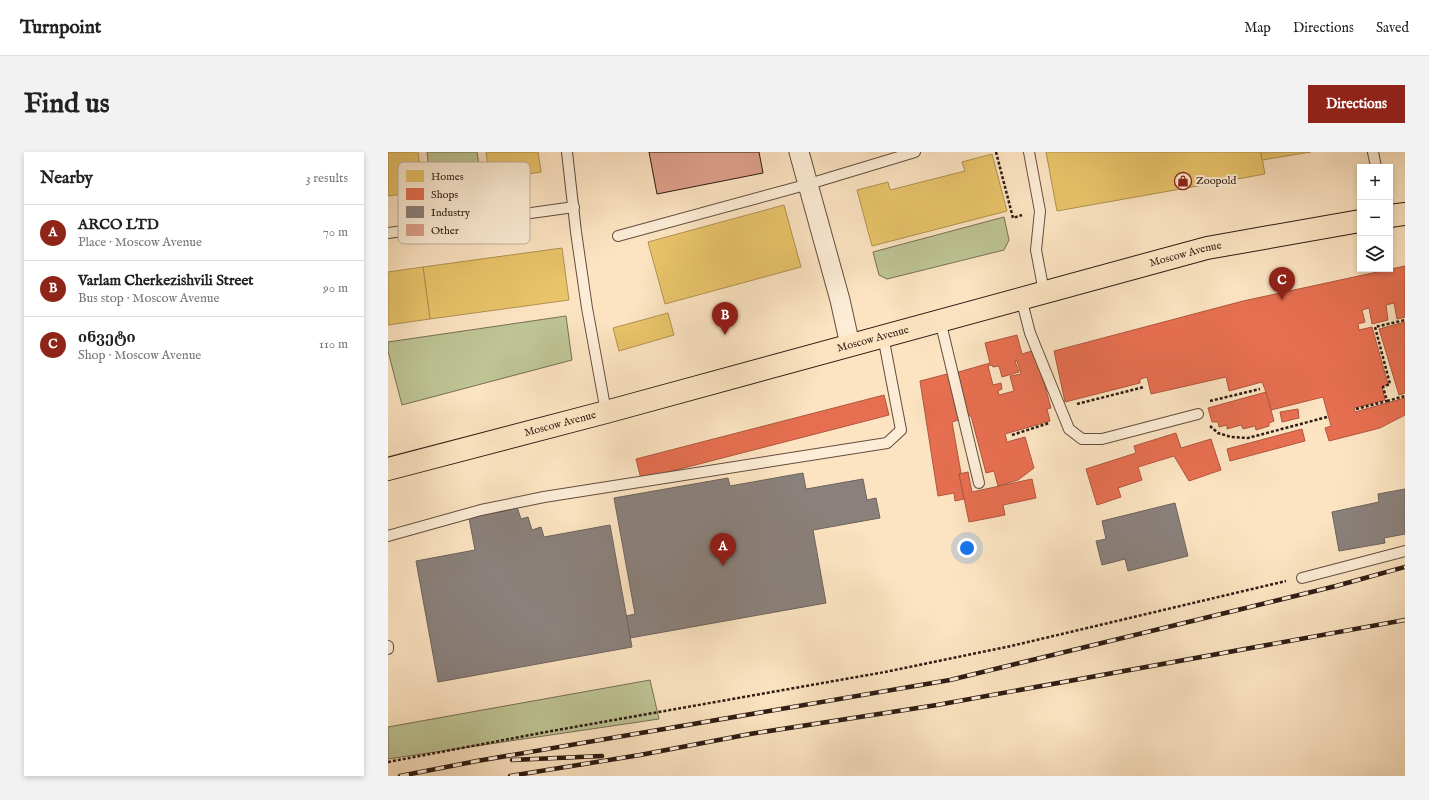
<!DOCTYPE html>
<html lang="en">
<head>
<meta charset="utf-8">
<style>
	:root { --surface:#fff; --page:#f2f2f2; --text:#222; --muted:#767676; --line:#e0e0e0; --accent:#8f2418 }
	body { margin:0; font-family:"IM FELL English","Noto Serif Georgian",serif; background:var(--page); color:var(--text) }
	.controls { position:absolute; right:12px; top:12px; display:grid; overflow:hidden; border-radius:0px; box-shadow:0 2px 6px #0003 }
	.controls button { width:36px; height:36px; display:grid; place-items:center; padding:0; border:0; border-bottom:1px solid var(--line); background:var(--surface); color:var(--text); font:20px sans-serif }
	.you { position:absolute; left:579px; top:396px; width:14px; height:14px; margin:-10px; border:3px solid #fff; border-radius:50%; background:#1a73e8; box-shadow:0 0 0 6px #1a73e833 }
	.badge { display:grid; place-items:center; width:26px; height:26px; border-radius:50%; background:var(--accent); color:#fff; font-size:13px; font-weight:700 }
	.pin { position:absolute; translate:-50% -33px; filter:drop-shadow(0 1px 2px #0008) }
	.pin::after { content:''; position:absolute; top:21px; width:14px; height:12px; background:inherit; clip-path:polygon(0 0,100% 0,50% 100%) }
	.list { margin:0; padding:0; list-style:none }
	h2 { display:flex; justify-content:space-between; align-items:center; height:52px; margin:0; padding:0 16px; font-size:17px }
	h2 small { font-size:13px; font-weight:400; color:var(--muted) }
	.list li { display:grid; grid-template-columns:26px 1fr auto; gap:12px; align-items:center; box-sizing:border-box; height:56px; padding:0 16px; border-top:1px solid var(--line) }
	.list b { display:block; font-size:15px; white-space:nowrap }
	.list p { margin:0; font-size:13px; white-space:nowrap; color:var(--muted) }
	.list em { font-size:13px; font-style:normal; color:var(--muted) }
	.icon { flex:none; width:22px; height:22px; fill:none; stroke:currentColor; stroke-width:2; stroke-linecap:round; stroke-linejoin:round }
	.map { position:relative; flex:none; width:1017px; height:624px; overflow:hidden; border-radius:0px }
	header { display:flex; align-items:center; gap:24px; box-sizing:border-box; height:56px; padding:0 20px; background:var(--surface); border-bottom:1px solid var(--line) }
	header strong { font-size:19px }
	nav { display:flex; gap:22px; margin-inline-start:auto; font-size:14px }
	.intro { display:flex; align-items:center; justify-content:space-between; box-sizing:border-box; height:96px; padding:0 24px }
	h1 { margin:0; font-size:28px }
	.button { padding:10px 18px; border-radius:0px; background:var(--accent); color:#fff; font-size:14px; font-weight:700 }
	main { display:flex; gap:24px; padding:0 24px }
	aside { flex:1; background:var(--surface); border-radius:0px; box-shadow:0 2px 6px #0003 }
	.map>svg:first-child { display:block }
	.green { fill:#bec494; stroke:#767054 }
	.homes { fill:#e9c46a; stroke:#b19150 }
	.shops { fill:#e76f51; stroke:#b0563e; fill-rule:evenodd }
	.industry { fill:#8a817c; stroke:#6e625c }
	.building { fill:#dea08b; stroke:#2e1b13 }
	.lines { fill:none; stroke-linecap:round; stroke-linejoin:round }
	.lane-casing { stroke:#624d3f; stroke-width:12 }
	.street-casing { stroke:#624d3f; stroke-width:21 }
	.primary-casing { stroke:#2e1b13; stroke-width:24 }
	.path { stroke:#2e1b13; stroke-width:2.5; stroke-dasharray:3 2; stroke-linecap:butt }
	.lane { stroke:#fdedd7; stroke-width:10 }
	.street { stroke:#fdedd7; stroke-width:19 }
	.primary { stroke:#fce4c2; stroke-width:22 }
	.rail-casing { stroke:#2e1b13; stroke-width:4.5 }
	.rail { stroke:#fdedd7; stroke-width:3; stroke-dasharray:9; stroke-linecap:butt }
	.labels { text-anchor:middle; dominant-baseline:central; stroke-width:4; stroke-linejoin:round; paint-order:stroke }
	.poi-label { font-size:11px; fill:#2e1b13; stroke:#fdedd7; text-anchor:start }
	.street-label { font-size:11px; fill:#2e1b13; stroke:#fdedd7 }
	.key { fill:#fdedd7; stroke:#bfae9c; stroke-width:1 }
	.key-label { font-size:11px; fill:#2e1b13 }
</style>
</head>
<body>
<header>
<strong>Turnpoint</strong>
<nav><a>Map</a><a>Directions</a><a>Saved</a></nav>
</header>
<div class="intro"><h1>Find us</h1><a class="button">Directions</a></div>
<main>
<aside>
<h2>Nearby<small>3 results</small></h2>
<ul class="list">
<li><span class="badge">A</span><div><b>ARCO LTD</b><p>Place · Moscow Avenue</p></div><em>70 m</em></li>
<li><span class="badge">B</span><div><b>Varlam Cherkezishvili Street</b><p>Bus stop · Moscow Avenue</p></div><em>90 m</em></li>
<li><span class="badge">C</span><div><b>ინვეტი</b><p>Shop · Moscow Avenue</p></div><em>110 m</em></li>
</ul>
</aside>
<div class="map">
<svg width="1017" height="624" viewBox="0 0 1017 624">
	<rect width="100%" height="100%" fill="#fce4c2"/>
	<filter id="stains"><feTurbulence type="fractalNoise" baseFrequency=".005" numOctaves="4"/><feColorMatrix values="0 0 0 0 .2 0 0 0 0 .09 0 0 0 0 .02 0 0 0 .5 -.17"/></filter>
	<radialGradient id="worn" r=".72"><stop offset=".6" stop-color="#630" stop-opacity="0"/><stop offset="1" stop-color="#630" stop-opacity=".3"/></radialGradient>
	<!-- green -->
	<g class="green">
		<path d="M39,0H89L93,26L43,33Z"/>
		<path d="M616,65L621,88L616,98L499,127L491,123L485,100Z"/>
		<path d="M178,164L184,208L14,253L0,199V190Z"/>
		<path d="M262,528L271,567L0,607V575Z"/>
	</g>
	<!-- homes -->
	<g class="homes">
		<path d="M0,0H30L35,39L0,44Z"/>
		<path d="M98,0H150L153,20L102,28Z"/>
		<path d="M658,0H873L877,22L669,59Z"/>
		<path d="M873,0H923L874,8Z"/>
		<path d="M604,2L619,59L484,94L469,38L500,30L502,38L577,19L574,10Z"/>
		<path d="M396,53L413,115L277,152L260,90Z"/>
		<path d="M174,96L181,148L42,167L35,115Z"/>
		<path d="M35,115L42,167L0,173V120Z"/>
		<path d="M280,161L286,183L231,199L225,176Z"/>
	</g>
	<!-- shops -->
	<g class="shops">
		<path d="M1017,114V165L1009,167L1006,151L998,153L1000,168L984,172L981,156L974,158L977,170L970,172L971,178L984,175L1000,232L994,235L997,248L966,256L967,260L1017,246V263L992,276L941,289L937,276L943,274L935,245L883,258L878,240L874,230L841,239L838,225L763,242L759,225L752,227V231L677,250L666,199L855,149Z"/>
		<path d="M1017,170V241L1011,243L991,177Z"/>
		<path d="M629,183L634,202L647,198L663,256L659,257L662,269L617,282L619,290L637,285L646,316L630,328L610,334L606,319L598,321L583,264H579L567,221L602,211L597,191ZM627,209H629L633,222L622,224L626,239L611,243L610,239L614,237L613,231L605,233L600,214L604,213L605,215L611,214L614,225L631,220Z"/>
		<path d="M563,221L574,267L564,270L573,321L571,322L576,347L567,349L566,341L550,344L532,229Z"/>
		<path d="M878,240L886,269L881,271V274L868,278L867,274L855,277L853,273L839,277V273L831,275L830,270H824L820,256Z"/>
		<path d="M496,243L501,263L253,327L248,307Z"/>
		<path d="M910,257L911,266L894,270L892,260Z"/>
		<path d="M914,277L917,289L842,309L839,297Z"/>
		<path d="M788,281L793,296L823,287L833,318L801,329L786,304L750,315L754,328L730,336L733,345L709,353L698,317L748,301L746,294Z"/>
		<path d="M580,320L584,340L644,327L648,346L615,353L617,363L581,370L571,322Z"/>
	</g>
	<!-- industry -->
	<g class="industry">
		<path d="M415,321L418,337L475,327L479,348L488,346L492,366L425,378L438,451L242,486L238,464L247,462L226,346L340,326L342,334Z"/>
		<path d="M1017,337V382L996,386L997,391L951,399L944,360L991,350L990,342Z"/>
		<path d="M787,351L800,404L740,419L737,407L714,413L708,389L718,387L714,369Z"/>
		<path d="M129,355L133,367L140,365L144,378L153,375L156,385L222,373L244,495L50,530L28,409L87,398L81,366Z"/>
	</g>
	<!-- building -->
	<path class="building" d="M261,0H371L375,21L269,42Z"/>
	<g class="lines">
		<!-- lane casing -->
		<g class="lane-casing">
			<g id="lane">
				<path d="M179,0L188,80L199,156L218,260"/>
				<path d="M641,0L652,59L648,98L656,140"/>
				<path d="M985,0L988,15"/>
				<path d="M0,81L186,55"/>
				<path d="M230,84L421,32L527,0"/>
				<path d="M633,146L642,181L681,277L694,287H714L810,262"/>
				<path d="M552,168L591,331"/>
				<path d="M0,384L93,358L156,345L499,291L513,278L495,184"/>
				<path d="M914,426L1017,399"/>
				<path d="M0,494V497"/>
			</g>
		</g>
		<!-- street casing -->
		<g class="street-casing">
			<path id="street" d="M411,0L452,148L462,193"/>
		</g>
		<!-- primary casing -->
		<g class="primary-casing">
			<g id="primary">
				<path d="M1002,64L1017,62"/>
				<path id="s1" d="M0,317L218,260L819,96L972,69"/>
			</g>
		</g>
		<!-- path -->
		<g class="path">
			<path d="M608,0L625,66L634,63"/>
			<path d="M822,249L872,237"/>
			<path d="M999,249L1017,244"/>
			<path d="M689,252L756,235"/>
			<path d="M968,257L999,249L995,235L1002,232L987,175L1017,168"/>
			<path d="M822,274L830,281L843,285L860,286L939,265"/>
			<path d="M624,283L661,271"/>
			<path d="M0,610L158,580L497,520L623,494L898,429"/>
		</g>
		<!-- lane -->
		<use href="#lane" class="lane"/>
		<!-- street -->
		<use href="#street" class="street"/>
		<!-- primary -->
		<use href="#primary" class="primary"/>
		<!-- rail casing -->
		<g class="rail-casing">
			<g id="rail">
				<path d="M124,608L214,604"/>
				<path d="M12,624L89,609L562,528L948,434L1017,415"/>
				<path d="M122,624L252,603L362,582L549,553L1017,468"/>
			</g>
		</g>
		<!-- rail -->
		<use href="#rail" class="rail"/>
	</g>
	<!-- icons -->
	<defs>
		<g id="shop-ring" transform="scale(0.9)"><circle r="9.5" fill="#fdedd7" stroke="#8f2418" stroke-width="1.5"/><path d="M-5-2.5h2.3a2.7 3.5 0 0 1 5.4 0H5L5.5 6h-11ZM-1.5-2.5h3a1.5 2.3 0 0 0-3 0Z" fill="#8f2418"/></g>
	</defs>
	<g fill-rule="evenodd">
		<use href="#shop-ring" x="795" y="29"/>
	</g>
	<g class="labels">
		<!-- poi labels -->
		<g class="poi-label">
			<text x="808" y="29">Zoopold</text>
		</g>
		<!-- street labels -->
		<g class="street-label">
			<text stroke="none"><textPath href="#s1" startOffset="826">Moscow Avenue</textPath></text>
			<text stroke="none"><textPath href="#s1" startOffset="502">Moscow Avenue</textPath></text>
			<text stroke="none"><textPath href="#s1" startOffset="178">Moscow Avenue</textPath></text>
		</g>
	</g>
	<!-- legend -->
	<rect x="10" y="10" width="132" height="82" rx="6" class="key"/>
	<rect x="18" y="18" width="18" height="12" fill="#e9c46a"/>
	<rect x="18" y="36" width="18" height="12" fill="#e76f51"/>
	<rect x="18" y="54" width="18" height="12" fill="#8a817c"/>
	<rect x="18" y="72" width="18" height="12" fill="#dea08b"/>
	<g class="key-label">
		<text x="43" y="28">Homes</text>
		<text x="43" y="46">Shops</text>
		<text x="43" y="64">Industry</text>
		<text x="43" y="82">Other</text>
	</g>
	<rect width="100%" height="100%" filter="url(#stains)"/>
	<rect width="100%" height="100%" fill="url(#worn)"/>
</svg>
<div class="controls">
<button>+</button>
<button>−</button>
<button><svg class="icon" aria-label="layers" viewBox="0 0 24 24"><path d="M12 4l9 5-9 5-9-5zM3 14l9 5 9-5"/></svg></button>
</div>
<div class="you"></div>
<div class="pin badge" style="left:335px;top:414px">A</div>
<div class="pin badge" style="left:337px;top:183px">B</div>
<div class="pin badge" style="left:894px;top:148px">C</div>
</div>
</main>
</body>
</html>
